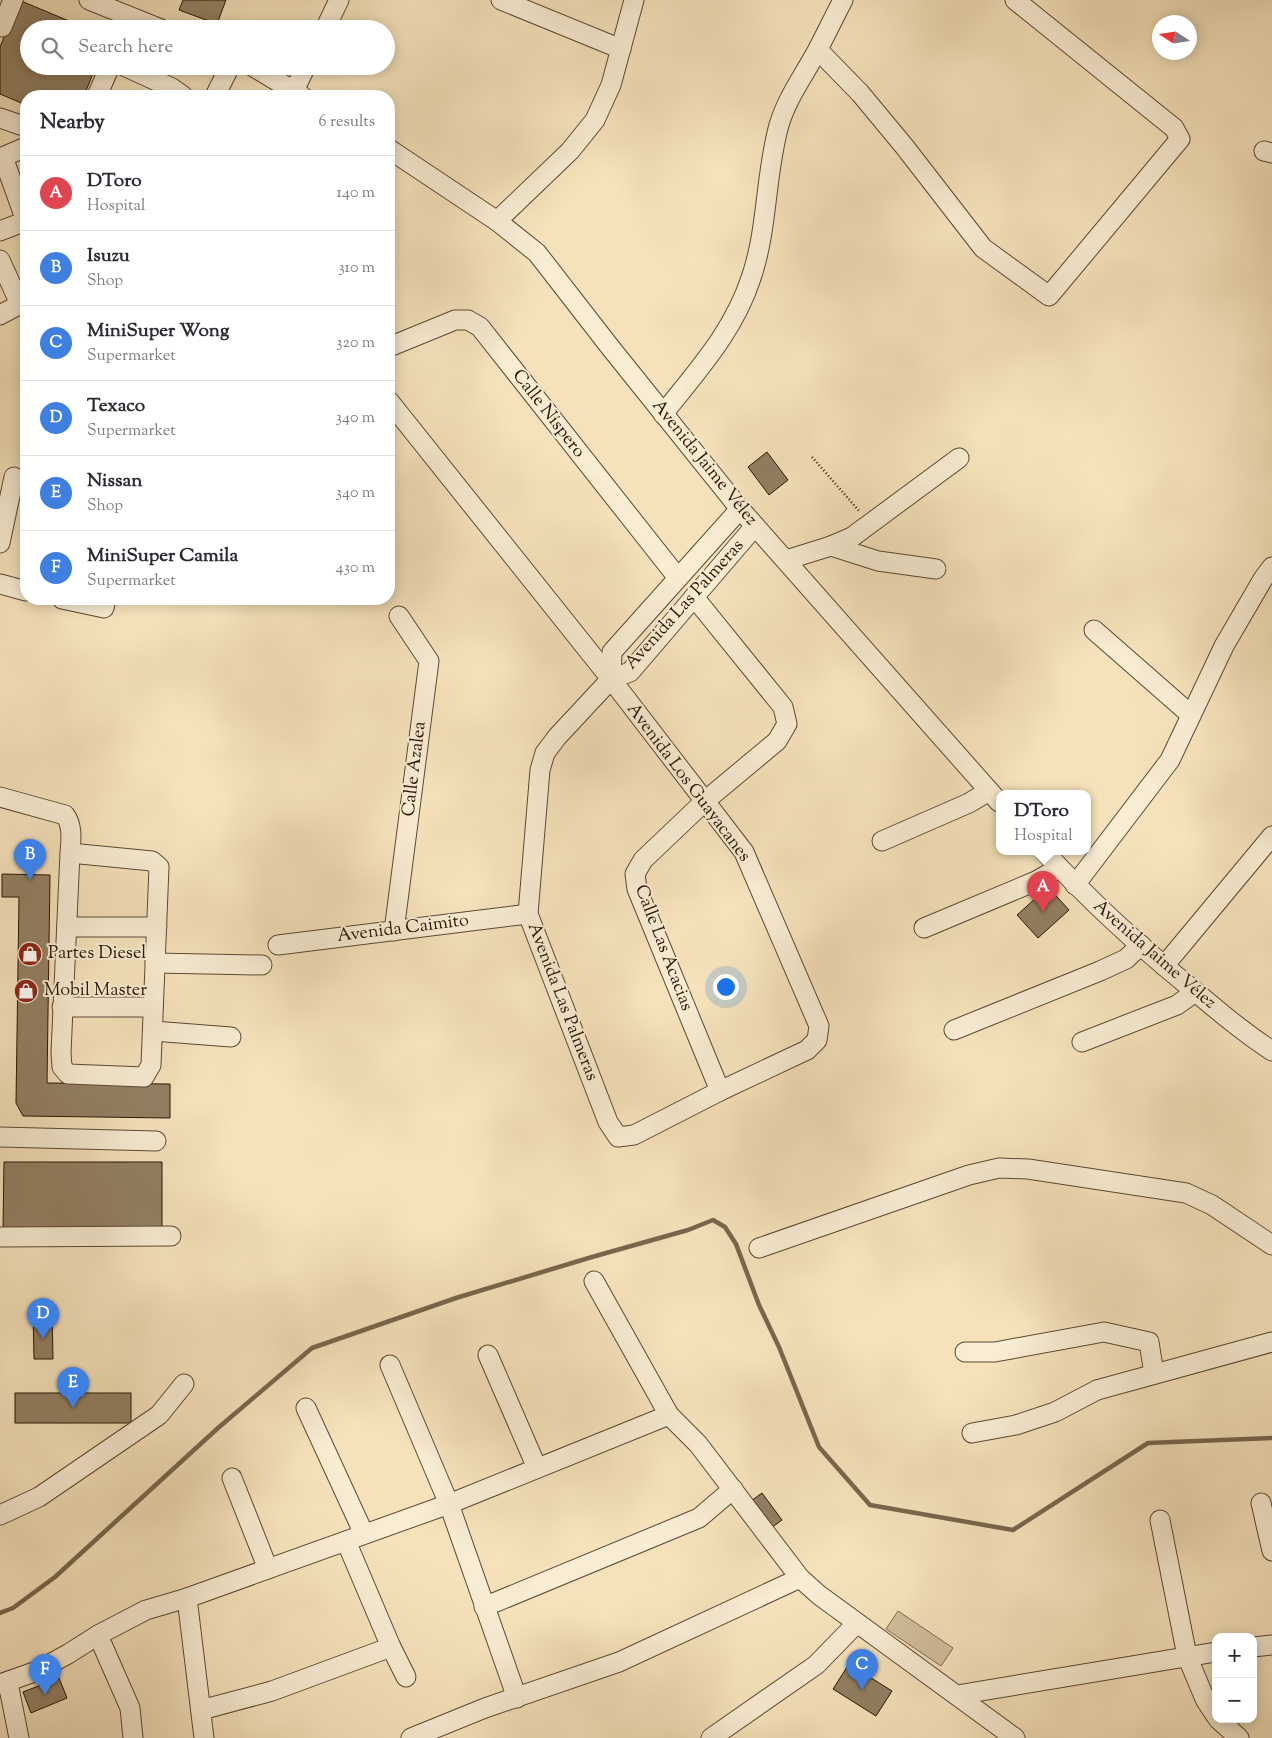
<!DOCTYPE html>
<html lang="en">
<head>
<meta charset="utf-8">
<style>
	:root { --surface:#fff; --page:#f7f7f7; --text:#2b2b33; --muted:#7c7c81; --line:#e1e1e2; --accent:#d93025 }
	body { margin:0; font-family:"Sorts Mill Goudy",serif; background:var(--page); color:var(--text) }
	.controls { position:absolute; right:15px; bottom:15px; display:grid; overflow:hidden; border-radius:10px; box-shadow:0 2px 12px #0003 }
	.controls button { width:45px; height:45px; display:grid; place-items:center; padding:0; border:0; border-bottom:1px solid var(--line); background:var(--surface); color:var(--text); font:25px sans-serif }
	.compass { position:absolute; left:1152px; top:15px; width:45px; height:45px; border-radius:50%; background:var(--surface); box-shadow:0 2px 12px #0003; rotate:282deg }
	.you { position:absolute; left:725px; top:986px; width:18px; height:18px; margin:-12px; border:4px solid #fff; border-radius:50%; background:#1a73e8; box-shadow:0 0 0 8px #1a73e833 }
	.badge { display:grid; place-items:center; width:32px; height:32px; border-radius:50%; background:var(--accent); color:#fff; font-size:16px; font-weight:700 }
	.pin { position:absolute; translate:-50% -41px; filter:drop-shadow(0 1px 2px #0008) }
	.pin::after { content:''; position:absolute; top:26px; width:18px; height:15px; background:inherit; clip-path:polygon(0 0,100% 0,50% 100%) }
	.popup { position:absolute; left:996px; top:790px; width:95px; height:65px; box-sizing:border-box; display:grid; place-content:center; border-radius:10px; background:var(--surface); filter:drop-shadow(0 1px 4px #0005); font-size:16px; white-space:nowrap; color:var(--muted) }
	.popup b { font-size:19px; color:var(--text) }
	.popup::after { content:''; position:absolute; left:50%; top:100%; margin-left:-10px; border:10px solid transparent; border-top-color:var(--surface) }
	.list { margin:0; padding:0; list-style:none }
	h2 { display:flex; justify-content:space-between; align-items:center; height:65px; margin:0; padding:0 20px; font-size:21px }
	h2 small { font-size:16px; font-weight:400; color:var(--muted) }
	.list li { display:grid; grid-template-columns:32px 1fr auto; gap:15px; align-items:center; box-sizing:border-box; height:75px; padding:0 20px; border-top:1px solid var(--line) }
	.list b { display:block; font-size:19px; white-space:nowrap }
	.list p { margin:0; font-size:16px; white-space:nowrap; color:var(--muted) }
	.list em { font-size:16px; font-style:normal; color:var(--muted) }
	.icon { flex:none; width:28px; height:28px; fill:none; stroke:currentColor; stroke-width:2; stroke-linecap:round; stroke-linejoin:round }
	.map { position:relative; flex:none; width:1272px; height:1738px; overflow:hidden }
	.search { position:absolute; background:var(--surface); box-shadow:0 2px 12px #0003; left:20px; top:20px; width:375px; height:55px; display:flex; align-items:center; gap:12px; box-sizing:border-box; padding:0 18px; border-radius:28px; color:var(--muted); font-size:19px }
	.panel { position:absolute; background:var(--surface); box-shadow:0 2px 12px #0003; left:20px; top:90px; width:375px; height:515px; border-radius:20px }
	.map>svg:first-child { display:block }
	.green { fill:#d2bf9c; stroke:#7c6a50 }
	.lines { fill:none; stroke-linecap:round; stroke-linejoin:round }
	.stream { stroke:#79664d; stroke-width:4.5 }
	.building { fill:#928063; stroke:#271504 }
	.minor-casing { stroke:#5a4832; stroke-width:21 }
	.path { stroke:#271504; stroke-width:2.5; stroke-dasharray:1 2.5; stroke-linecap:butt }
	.minor { stroke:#f8ecd3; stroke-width:19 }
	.labels { text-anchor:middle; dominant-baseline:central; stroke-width:4; stroke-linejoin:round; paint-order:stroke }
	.street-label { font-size:18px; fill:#271504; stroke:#f8ecd3 }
	.poi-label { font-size:18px; fill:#271504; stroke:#f8ecd3; text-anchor:start }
</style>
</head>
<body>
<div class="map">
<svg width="1272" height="1738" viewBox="0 0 1272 1738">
	<rect width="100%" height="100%" fill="#f5e2bb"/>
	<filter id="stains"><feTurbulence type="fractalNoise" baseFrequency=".004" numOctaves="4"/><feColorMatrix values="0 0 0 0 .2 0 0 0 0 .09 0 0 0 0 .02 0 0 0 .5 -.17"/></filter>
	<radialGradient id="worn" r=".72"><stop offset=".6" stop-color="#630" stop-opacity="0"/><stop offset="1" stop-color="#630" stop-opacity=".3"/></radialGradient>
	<!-- green -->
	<path class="green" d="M898,1611L953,1648L941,1666L886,1629Z"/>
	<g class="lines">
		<!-- stream -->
		<path class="stream" d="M0,1613L13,1608L55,1577L218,1428L312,1348L456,1298L592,1257L688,1230L713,1220L725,1227L736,1244L759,1305L779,1347L819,1447L870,1505L1013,1530L1148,1443L1272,1438"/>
	</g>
	<!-- building -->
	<g class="building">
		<path d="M19,0L88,29H29V66H96L84,96H26V105L0,94V47Z"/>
		<path d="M183,0H226L217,24L179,10Z"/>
		<path d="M767,452L788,480L769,495L748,467Z"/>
		<path d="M2,874L50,875L47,1083L170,1084V1118L23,1116L16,1103L19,897H2Z"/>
		<path d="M1048,887L1069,910L1038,938L1017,915Z"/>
		<path d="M4,1162H162V1229L3,1228Z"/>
		<path d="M33,1311H52L53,1359H34Z"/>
		<rect x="15" y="1393" width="116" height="30"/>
		<path d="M762,1493L782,1520L767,1531L747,1504Z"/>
		<path d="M849,1664L892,1691L876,1716L833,1689Z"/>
		<path d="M59,1678L67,1698L31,1713L23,1692Z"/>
	</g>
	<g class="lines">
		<!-- minor casing -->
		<g class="minor-casing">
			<g id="minor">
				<path d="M89,0L161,29"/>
				<path d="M501,0L621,49"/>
				<path d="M2,27L13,0"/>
				<path d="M325,29L339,0"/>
				<path d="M818,50L860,93L904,146L983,248L1049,296L1180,139L1174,128L1015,0"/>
				<path d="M124,66L172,88L183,96"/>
				<path d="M252,66L302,96"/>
				<path d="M294,91L306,66"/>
				<path d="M97,96L110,66"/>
				<path d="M215,96L230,66"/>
				<path d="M0,118L26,127"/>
				<path d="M389,149L497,221L537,253L610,347L740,509L999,802"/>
				<path d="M1264,151L1272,153"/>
				<path d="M3,157L26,221"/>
				<path d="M0,158L26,147"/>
				<path d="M497,221L570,151L595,120L611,85L634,0"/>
				<path d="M0,231L26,221"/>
				<path d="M0,260L20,304"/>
				<path d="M0,315L26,301"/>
				<path d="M389,347L455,320H468L480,327L678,578"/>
				<path d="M389,401L611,679L744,852L819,1026L817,1040L807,1050L720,1091L634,1135L618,1137L608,1122L528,914L540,770L545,753L557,737L611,679L630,672L755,526"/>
				<path d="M663,414C697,371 734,331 751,278C768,229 765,175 779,125C787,98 804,75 817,51C826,34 834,17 843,0"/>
				<path d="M0,543L14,477"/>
				<path d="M831,546L878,561L936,569"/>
				<path d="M786,560L831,546L852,537L959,458"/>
				<path d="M0,584L26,591"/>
				<path d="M694,597L783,707L787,724L777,741L705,801L643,860L635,874L637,889L720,1091"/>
				<path d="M62,599L104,608L106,599"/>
				<path d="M1094,630L1191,715"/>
				<path d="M611,679L612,652L740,509"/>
				<path d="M0,797L65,815C73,826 71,840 70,853L61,1053L62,1067L68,1074L144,1077L151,1065L159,867L152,861L70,853"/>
				<path d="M882,841L969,803L989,791"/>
				<path d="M1044,851C1089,900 1139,946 1191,988C1217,1010 1243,1032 1272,1051"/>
				<path d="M1075,885L1170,760L1224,646L1263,579L1272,567"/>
				<path d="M67,927H157"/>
				<path d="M924,928L1036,881L1059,868"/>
				<path d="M394,931L429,661L399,616"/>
				<path d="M278,945L528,914"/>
				<path d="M155,963L262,965"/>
				<path d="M1164,966L1272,836"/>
				<path d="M62,1007H153"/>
				<path d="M954,1030L1100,971L1126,959L1141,945"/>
				<path d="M153,1031L231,1037"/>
				<path d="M1082,1042L1177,1005L1195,992"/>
				<path d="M0,1137L156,1141"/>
				<path d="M0,1237L171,1236"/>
				<path d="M759,1248L969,1175L999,1168L1028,1169L1186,1193L1212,1205L1272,1245"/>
				<path d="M594,1281L669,1415L698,1444L800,1578L819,1595L1015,1738"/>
				<path d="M965,1352H995L1104,1332L1149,1342L1154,1374"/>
				<path d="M488,1355L537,1468"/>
				<path d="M390,1365L449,1504L517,1698"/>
				<path d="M306,1408L364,1534"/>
				<path d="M972,1433L1016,1425L1055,1412L1097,1390L1272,1342"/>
				<path d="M232,1478L268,1569"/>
				<path d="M1261,1503L1272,1551"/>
				<path d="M0,1515L39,1497L159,1415L184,1384"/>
				<path d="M1160,1520L1187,1656L1205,1699L1216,1716"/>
				<path d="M346,1541L391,1647L406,1677"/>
				<path d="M187,1598L204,1738"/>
				<path d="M484,1607L699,1518L733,1489"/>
				<path d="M98,1635L130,1708L133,1738"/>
				<path d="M1253,1647L1272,1645"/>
				<path d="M8,1683L19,1738"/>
				<path d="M0,1684L37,1671L68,1654L98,1635L146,1610L187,1598L449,1504L669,1415"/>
				<path d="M957,1695L1216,1652"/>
				<path d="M201,1710L272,1691L391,1647"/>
				<path d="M1218,1719L1239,1738"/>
				<path d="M411,1738L485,1708L619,1662L800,1578"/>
				<path d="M711,1738L816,1665L857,1623"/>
			</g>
		</g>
		<!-- path -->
		<path class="path" d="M812,457L860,512"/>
		<!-- minor -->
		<use href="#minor" class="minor"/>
	</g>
	<!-- icons -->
	<defs>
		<g id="shop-disc" transform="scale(1.25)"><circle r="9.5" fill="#8f2418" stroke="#f8ecd3"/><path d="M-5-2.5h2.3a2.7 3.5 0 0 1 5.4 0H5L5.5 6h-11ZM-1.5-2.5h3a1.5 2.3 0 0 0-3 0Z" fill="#fff"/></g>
	</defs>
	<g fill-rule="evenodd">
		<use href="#shop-disc" x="30" y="954"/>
		<use href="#shop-disc" x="26" y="991"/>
	</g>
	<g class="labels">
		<!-- street labels -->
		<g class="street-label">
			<text transform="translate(548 414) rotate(52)">Calle Níspero</text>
			<text transform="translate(704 463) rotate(51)">Avenida Jaime Vélez</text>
			<text transform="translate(685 605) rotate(-48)">Avenida Las Palmeras</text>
			<text transform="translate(415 769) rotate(-83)">Calle Azalea</text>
			<text transform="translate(688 783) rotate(53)">Avenida Los Guayacanes</text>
			<text transform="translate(403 929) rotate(-7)">Avenida Caimito</text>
			<text transform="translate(663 948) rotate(69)">Calle Las Acacias</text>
			<text transform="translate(1154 955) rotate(41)">Avenida Jaime Vélez</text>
			<text transform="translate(562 1002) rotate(69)">Avenida Las Palmeras</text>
		</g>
		<!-- poi labels -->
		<g class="poi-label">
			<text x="48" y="954">Partes Diesel</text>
			<text x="44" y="991">Mobil Master</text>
		</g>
	</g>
	<rect width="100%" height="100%" filter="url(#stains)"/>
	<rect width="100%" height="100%" fill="url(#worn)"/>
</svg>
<div class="controls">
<button>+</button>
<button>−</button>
</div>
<svg class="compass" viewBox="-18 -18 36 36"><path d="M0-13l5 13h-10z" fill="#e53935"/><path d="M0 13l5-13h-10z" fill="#7c7c81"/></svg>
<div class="you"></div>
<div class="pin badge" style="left:1043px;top:912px;background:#e0444e">A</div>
<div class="popup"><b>DToro</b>Hospital</div>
<div class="pin badge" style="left:30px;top:880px;background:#3f7fe0">B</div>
<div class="pin badge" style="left:862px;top:1690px;background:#3f7fe0">C</div>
<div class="pin badge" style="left:43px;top:1339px;background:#3f7fe0">D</div>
<div class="pin badge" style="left:73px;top:1408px;background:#3f7fe0">E</div>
<div class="pin badge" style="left:45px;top:1695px;background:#3f7fe0">F</div>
<div class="search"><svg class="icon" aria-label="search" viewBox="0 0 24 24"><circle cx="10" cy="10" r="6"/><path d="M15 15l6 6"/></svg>Search here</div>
<section class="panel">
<h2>Nearby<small>6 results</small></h2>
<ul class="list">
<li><span class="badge" style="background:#e0444e">A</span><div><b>DToro</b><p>Hospital</p></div><em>140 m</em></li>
<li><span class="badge" style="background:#3f7fe0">B</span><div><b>Isuzu</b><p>Shop</p></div><em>310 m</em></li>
<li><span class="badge" style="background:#3f7fe0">C</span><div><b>MiniSuper Wong</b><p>Supermarket</p></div><em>320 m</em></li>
<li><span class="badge" style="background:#3f7fe0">D</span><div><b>Texaco</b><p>Supermarket</p></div><em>340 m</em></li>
<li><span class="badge" style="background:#3f7fe0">E</span><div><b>Nissan</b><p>Shop</p></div><em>340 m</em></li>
<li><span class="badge" style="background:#3f7fe0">F</span><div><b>MiniSuper Camila</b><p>Supermarket</p></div><em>430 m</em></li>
</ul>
</section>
</div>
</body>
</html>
